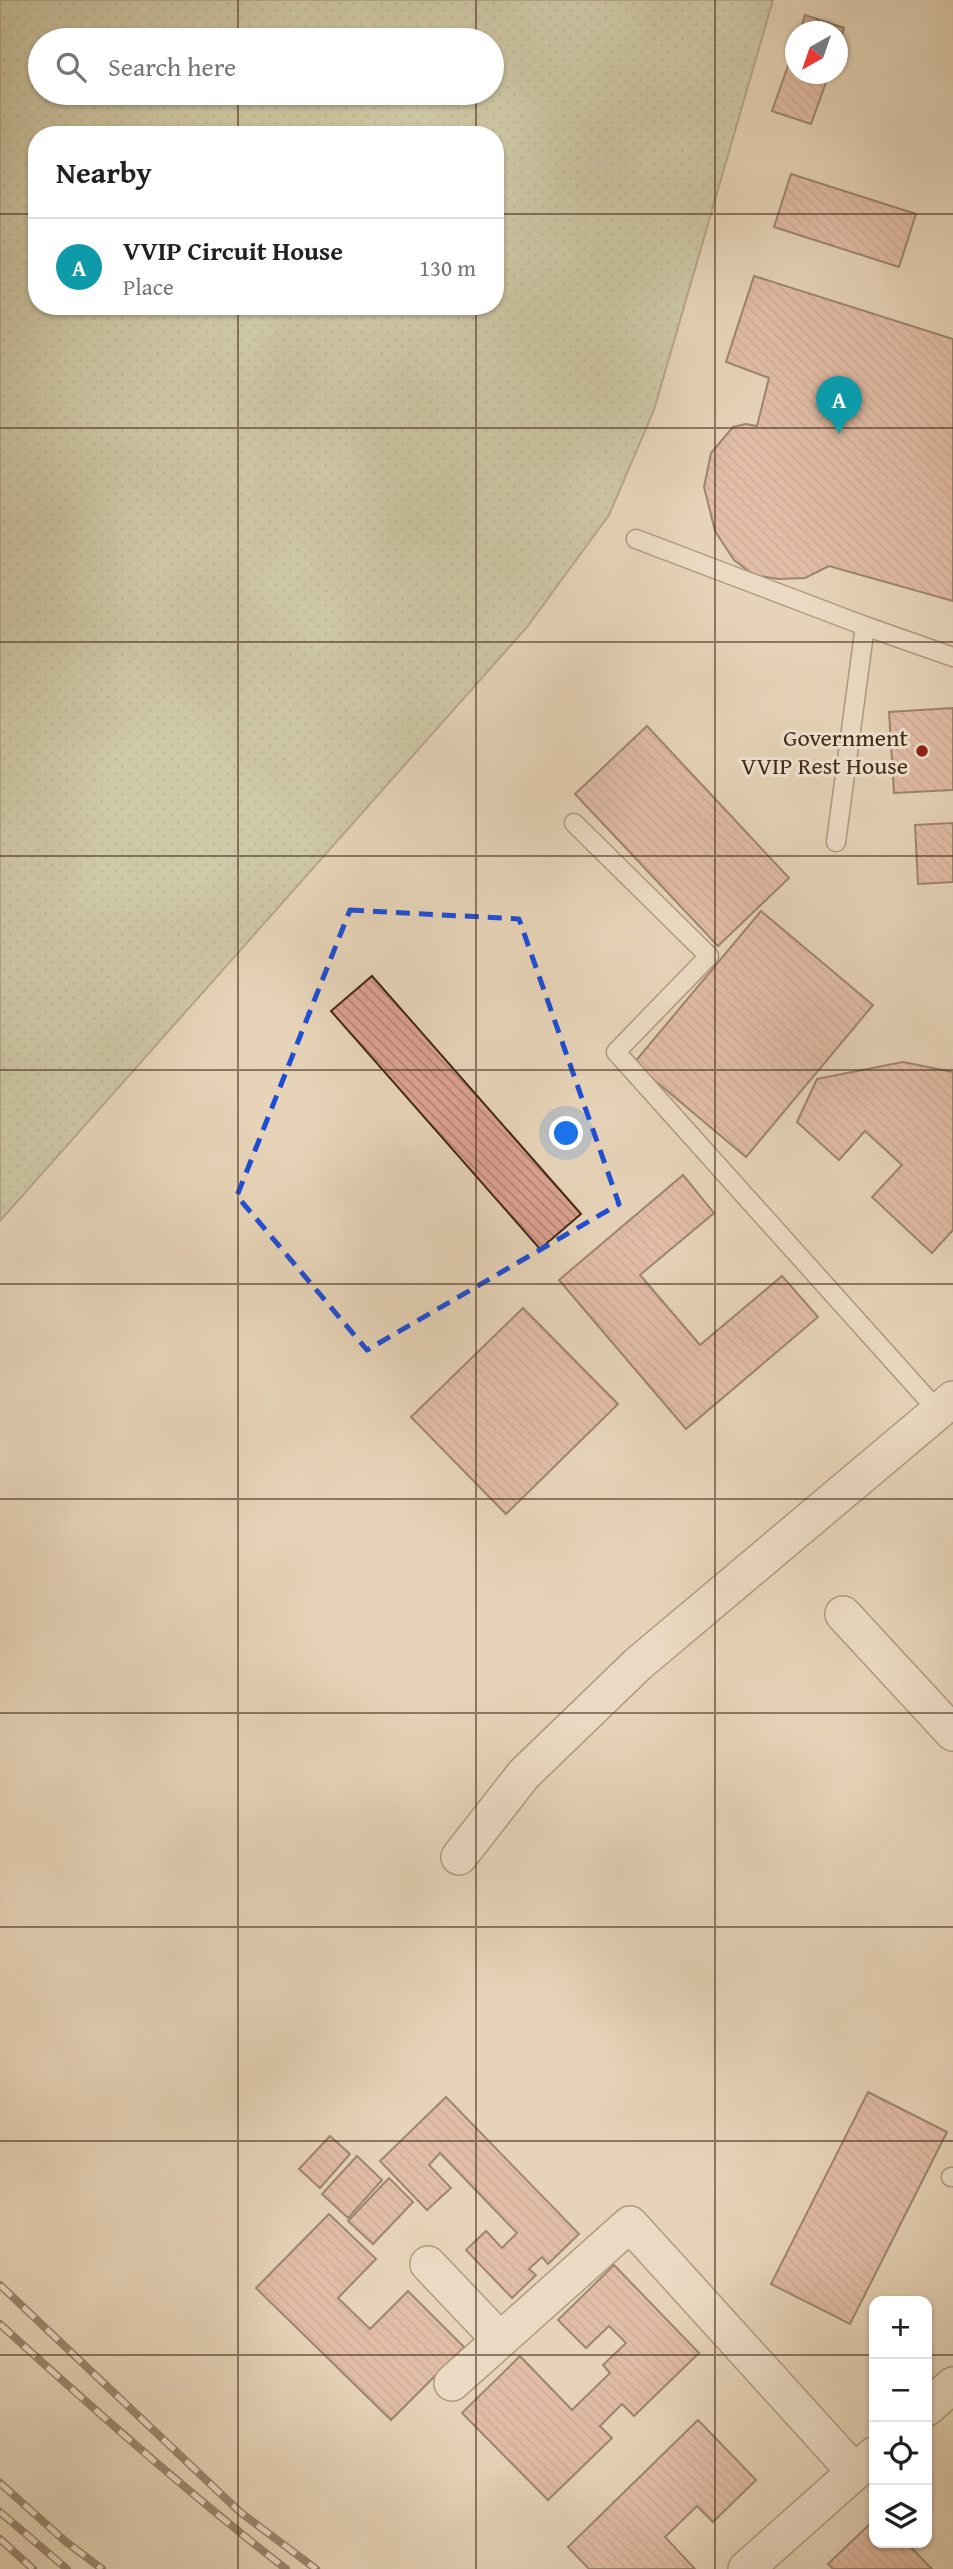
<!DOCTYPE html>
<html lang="en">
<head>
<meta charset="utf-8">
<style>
	:root { --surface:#fff; --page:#f2f2f2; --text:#202124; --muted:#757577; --line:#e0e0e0; --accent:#ea580c }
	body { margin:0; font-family:"Gentium Book Plus",serif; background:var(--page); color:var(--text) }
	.controls { position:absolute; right:21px; bottom:21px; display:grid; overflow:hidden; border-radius:14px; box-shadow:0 2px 5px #0004 }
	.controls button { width:63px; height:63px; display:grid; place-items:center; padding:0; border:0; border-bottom:2px solid var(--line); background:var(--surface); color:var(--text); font:35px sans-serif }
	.compass { position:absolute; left:785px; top:21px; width:63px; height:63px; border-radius:50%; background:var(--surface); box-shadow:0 2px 5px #0004; rotate:220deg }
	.you { position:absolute; left:567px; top:1134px; width:24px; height:24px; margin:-18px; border:5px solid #fff; border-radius:50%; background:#1a73e8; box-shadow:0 0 0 10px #1a73e833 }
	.badge { display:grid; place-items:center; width:46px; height:46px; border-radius:50%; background:var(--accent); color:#fff; font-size:23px; font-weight:700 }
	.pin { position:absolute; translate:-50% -58px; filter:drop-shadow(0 2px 4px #0008) }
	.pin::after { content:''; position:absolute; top:37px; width:24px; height:21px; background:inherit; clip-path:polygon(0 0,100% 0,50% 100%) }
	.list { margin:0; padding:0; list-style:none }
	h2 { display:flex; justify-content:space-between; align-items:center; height:91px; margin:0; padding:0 28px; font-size:30px }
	h2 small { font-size:23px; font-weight:400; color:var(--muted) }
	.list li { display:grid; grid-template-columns:46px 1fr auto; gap:21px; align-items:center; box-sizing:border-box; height:98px; padding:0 28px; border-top:2px solid var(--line) }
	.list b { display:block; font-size:26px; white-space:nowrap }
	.list p { margin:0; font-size:23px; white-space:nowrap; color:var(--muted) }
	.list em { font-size:23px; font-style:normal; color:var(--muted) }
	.icon { flex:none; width:38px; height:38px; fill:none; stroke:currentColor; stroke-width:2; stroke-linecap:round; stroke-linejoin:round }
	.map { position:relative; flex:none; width:953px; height:2569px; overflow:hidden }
	.search { position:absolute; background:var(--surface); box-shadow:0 2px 5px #0004; left:28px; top:28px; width:476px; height:77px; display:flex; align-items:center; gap:18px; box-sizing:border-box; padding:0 24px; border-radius:38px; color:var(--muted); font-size:26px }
	.panel { position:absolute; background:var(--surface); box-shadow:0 2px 5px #0004; left:28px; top:126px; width:476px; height:189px; border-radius:28px }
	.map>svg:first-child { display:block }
	.grass { fill:url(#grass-dots); stroke:#7a7354; stroke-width:2; fill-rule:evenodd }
	.building { fill:url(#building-back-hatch); stroke:#422916; stroke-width:2 }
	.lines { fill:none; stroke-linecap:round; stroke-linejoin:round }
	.lane-casing { stroke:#6b543e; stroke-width:21 }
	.street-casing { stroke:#6b543e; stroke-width:38 }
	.lane { stroke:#efe3d1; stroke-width:18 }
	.street { stroke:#efe3d1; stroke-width:35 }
	.rail-casing { stroke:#422916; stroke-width:8 }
	.rail { stroke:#efe3d1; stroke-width:5; stroke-dasharray:16; stroke-linecap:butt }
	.marked { fill:none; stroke:#1d4ed8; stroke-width:5; stroke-dasharray:14 9; stroke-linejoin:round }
	.grid { fill:none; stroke:#422916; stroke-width:2; stroke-opacity:0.55 }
	.poi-dot { fill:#8f2418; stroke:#efe3d1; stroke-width:2.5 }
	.labels { text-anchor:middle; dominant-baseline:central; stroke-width:6; stroke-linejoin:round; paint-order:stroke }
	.poi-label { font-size:24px; fill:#422916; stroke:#efe3d1; text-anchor:end }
</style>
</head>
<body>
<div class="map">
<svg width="953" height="2569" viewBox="0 0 953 2569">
	<defs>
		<pattern id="grass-dots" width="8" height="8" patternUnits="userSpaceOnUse" patternTransform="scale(1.75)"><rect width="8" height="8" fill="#b2bd92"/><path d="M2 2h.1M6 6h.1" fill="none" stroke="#9aa27d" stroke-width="1.8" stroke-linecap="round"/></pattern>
		<pattern id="building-back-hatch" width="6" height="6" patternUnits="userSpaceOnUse" patternTransform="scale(1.75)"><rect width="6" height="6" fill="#dca291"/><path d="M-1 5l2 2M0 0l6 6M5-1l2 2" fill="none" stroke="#b48475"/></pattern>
	</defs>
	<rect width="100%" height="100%" fill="#e7d4b8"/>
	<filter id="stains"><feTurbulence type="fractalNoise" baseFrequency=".00286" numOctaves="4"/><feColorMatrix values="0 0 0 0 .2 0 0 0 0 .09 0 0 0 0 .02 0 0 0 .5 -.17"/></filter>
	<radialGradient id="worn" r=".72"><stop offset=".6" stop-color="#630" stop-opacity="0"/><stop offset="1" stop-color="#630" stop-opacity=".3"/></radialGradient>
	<!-- grass -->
	<path class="grass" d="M0,0H773L654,410L609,515L527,627L0,1221ZM40,40H492V93H40ZM37,135H495V306H37Z"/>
	<!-- building -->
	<g class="building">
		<path d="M805,15L844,28L838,48V32H800Z"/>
		<path d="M796,43V74H829L811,124L772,111Z"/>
		<path d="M791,174L916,214L899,267L774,227Z"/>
		<path d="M754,276L953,339V601L829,566L805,578L778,579L754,575L734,560L715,531L704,487L711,453L733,427L746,424L757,426L769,378L726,362Z"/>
		<path d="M953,708V790L894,793L889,712Z"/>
		<path d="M647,726L789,878L718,946L575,794Z"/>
		<path d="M953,823V882L918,884L915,825Z"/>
		<path d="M761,911L873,1005L746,1157L634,1063Z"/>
		<path d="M372,976L581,1214L540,1249L331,1011Z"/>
		<path d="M903,1062L953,1072V1230L932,1253L872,1197L902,1165L865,1131L839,1160L797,1122L817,1079Z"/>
		<path d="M683,1175L714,1213L640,1275L700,1345L782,1276L818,1317L686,1429L559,1280Z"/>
		<path d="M523,1308L618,1404L506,1514L411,1417Z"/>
		<path d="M868,2092L947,2132L850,2324L771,2284Z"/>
		<path d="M446,2097L579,2234L548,2264L542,2257L529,2269L536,2275L512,2298L466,2250L486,2231L502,2248L517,2233L440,2153L429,2165L451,2188L427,2210L380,2161Z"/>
		<path d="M330,2136L350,2154L320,2188L299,2169Z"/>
		<path d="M357,2156L382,2180L348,2218L322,2194Z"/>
		<path d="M389,2178L413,2202L373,2244L348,2221Z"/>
		<path d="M329,2214L376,2259L338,2298L370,2329L408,2291L464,2347L391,2420L256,2288Z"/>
		<path d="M614,2265L699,2353L634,2416L622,2404L600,2426L612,2438L548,2500L462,2413L520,2356L572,2410L610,2373L603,2365L626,2343L609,2326L586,2348L558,2320Z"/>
		<path d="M698,2420L756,2480L713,2522L697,2506L665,2537L695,2569H589L568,2547Z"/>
		<path d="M874,2520V2543H907L932,2569H833L828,2564Z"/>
	</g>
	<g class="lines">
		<!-- lane casing -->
		<g class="lane-casing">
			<g id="lane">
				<path d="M636,539L865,626L953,657"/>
				<path d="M574,823L709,956L616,1052L939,1412"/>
				<path d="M836,842L865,626"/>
				<path d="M951,2177H953"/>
			</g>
		</g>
		<!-- street casing -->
		<g class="street-casing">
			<g id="street">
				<path d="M843,1614L953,1733"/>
				<path d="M459,1857L524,1774L638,1664L953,1399"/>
				<path d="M428,2264L500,2340"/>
				<path d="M452,2383L630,2224L855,2472"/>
				<path d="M927,2408L953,2385"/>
				<path d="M746,2569L874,2455"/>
			</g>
		</g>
		<!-- lane -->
		<use href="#lane" class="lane"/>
		<!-- street -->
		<use href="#street" class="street"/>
		<!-- rail casing -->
		<g class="rail-casing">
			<g id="rail">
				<path d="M0,2285L240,2512L316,2569"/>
				<path d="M0,2324C93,2409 187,2492 286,2569"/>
				<path d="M0,2483L65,2541L102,2569"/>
				<path d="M0,2512L67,2569"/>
				<path d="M0,2539L33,2569"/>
			</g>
		</g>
		<!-- rail -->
		<use href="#rail" class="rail"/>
	</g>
	<!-- marked area -->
	<path d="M0 0H953V2569H0ZM350,910L519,919L619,1204L367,1350L237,1196Z" fill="#e7d4b8" fill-opacity=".55" fill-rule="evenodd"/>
	<path class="marked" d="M350,910L519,919L619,1204L367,1350L237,1196Z"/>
	<!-- grid -->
	<path class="grid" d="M238,0V40M476,0V40M715,0V2569M238,93V135M476,93V135M0,214H37M495,214H953M238,306V2569M476,306V2569M0,428H953M0,642H953M0,856H953M0,1070H953M0,1284H953M0,1499H953M0,1713H953M0,1927H953M0,2141H953M0,2355H874M927,2355H953"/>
	<!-- markers -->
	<circle class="poi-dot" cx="922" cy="751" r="7"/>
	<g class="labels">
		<!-- poi labels -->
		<g class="poi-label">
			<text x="908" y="737">Government<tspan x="908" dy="28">VVIP Rest House</tspan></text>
		</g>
	</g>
	<rect width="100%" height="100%" filter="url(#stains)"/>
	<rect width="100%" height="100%" fill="url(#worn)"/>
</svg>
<div class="controls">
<button>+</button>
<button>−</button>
<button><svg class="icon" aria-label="locate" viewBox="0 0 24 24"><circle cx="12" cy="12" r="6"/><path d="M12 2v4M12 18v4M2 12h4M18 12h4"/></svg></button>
<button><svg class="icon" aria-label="layers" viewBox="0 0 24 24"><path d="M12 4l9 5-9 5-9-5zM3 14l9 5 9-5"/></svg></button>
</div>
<svg class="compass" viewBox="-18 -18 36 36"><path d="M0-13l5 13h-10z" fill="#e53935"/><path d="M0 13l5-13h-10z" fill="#757577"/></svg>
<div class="you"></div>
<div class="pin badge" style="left:839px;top:434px;background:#0f9aa8">A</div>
<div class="search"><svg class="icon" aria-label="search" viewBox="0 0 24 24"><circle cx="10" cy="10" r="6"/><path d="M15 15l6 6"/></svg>Search here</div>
<section class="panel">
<h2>Nearby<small></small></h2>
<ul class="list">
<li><span class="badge" style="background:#0f9aa8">A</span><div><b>VVIP Circuit House</b><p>Place</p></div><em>130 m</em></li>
</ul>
</section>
</div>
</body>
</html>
